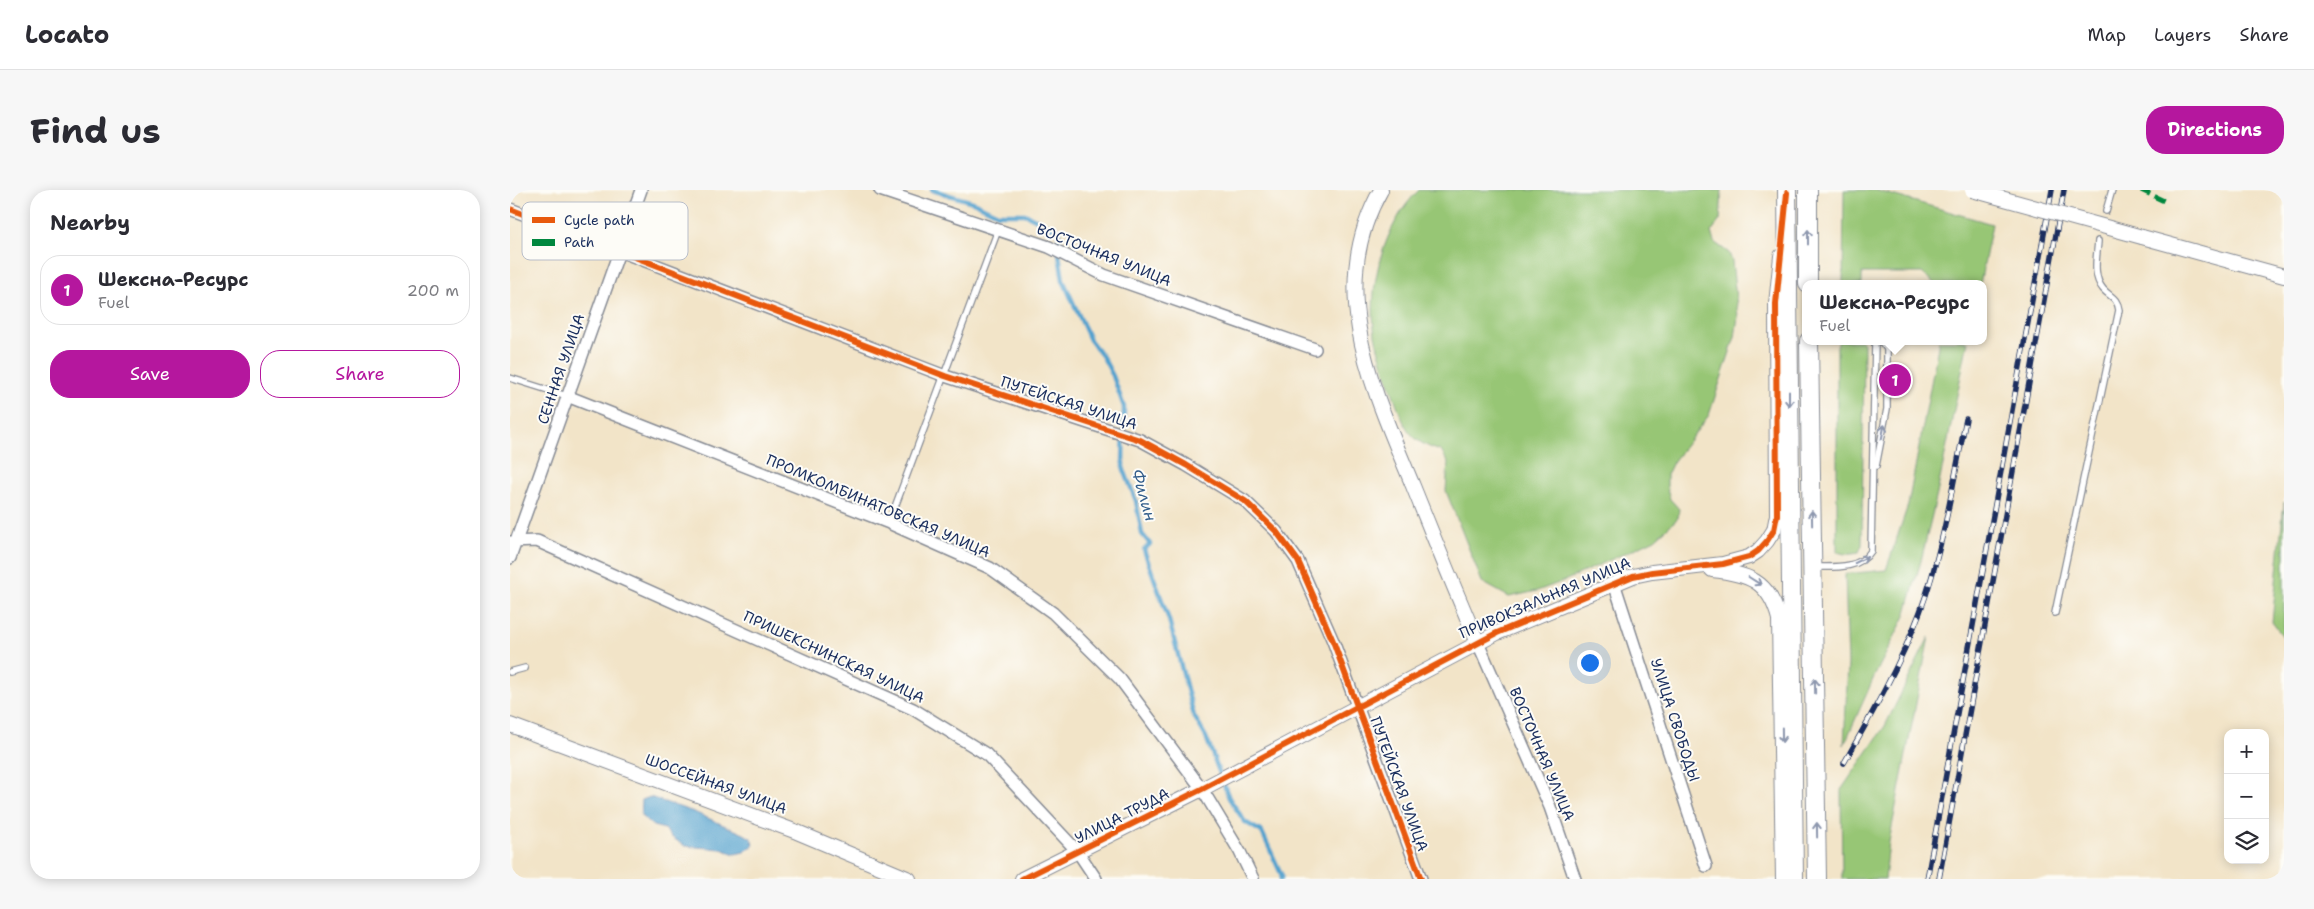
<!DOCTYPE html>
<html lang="en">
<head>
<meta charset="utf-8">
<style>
	:root { --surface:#fff; --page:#f7f7f7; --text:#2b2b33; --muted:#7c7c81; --line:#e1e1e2; --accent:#b5179e }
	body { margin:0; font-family:"Shantell Sans",sans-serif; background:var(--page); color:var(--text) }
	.controls { position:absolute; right:15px; bottom:15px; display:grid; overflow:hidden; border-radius:10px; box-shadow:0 2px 12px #0003 }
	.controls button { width:45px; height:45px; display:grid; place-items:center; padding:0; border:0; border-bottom:1px solid var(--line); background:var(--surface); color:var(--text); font:25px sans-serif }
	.you { position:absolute; left:1079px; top:472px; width:18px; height:18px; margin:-12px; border:4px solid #fff; border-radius:50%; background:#1a73e8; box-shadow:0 0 0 8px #1a73e833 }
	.badge { display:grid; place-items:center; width:32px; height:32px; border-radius:50%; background:var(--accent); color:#fff; font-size:16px; font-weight:700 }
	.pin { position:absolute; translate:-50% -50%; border:2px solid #fff; box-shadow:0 1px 5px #0006 }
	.popup { position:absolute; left:1292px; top:90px; width:185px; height:65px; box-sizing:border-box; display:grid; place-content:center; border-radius:10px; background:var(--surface); filter:drop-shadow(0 1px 4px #0005); font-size:16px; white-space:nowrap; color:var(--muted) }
	.popup b { font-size:19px; color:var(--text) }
	.popup::after { content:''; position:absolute; left:50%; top:100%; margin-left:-10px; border:10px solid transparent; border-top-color:var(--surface) }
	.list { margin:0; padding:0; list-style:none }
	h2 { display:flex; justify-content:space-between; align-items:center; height:65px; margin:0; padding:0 20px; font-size:21px }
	h2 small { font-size:16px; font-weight:400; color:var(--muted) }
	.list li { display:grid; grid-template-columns:32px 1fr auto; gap:15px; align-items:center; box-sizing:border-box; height:70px; margin:0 10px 10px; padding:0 10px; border:1px solid var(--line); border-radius:20px }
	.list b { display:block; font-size:19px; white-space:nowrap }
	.list p { margin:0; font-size:16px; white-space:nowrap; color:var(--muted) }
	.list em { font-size:16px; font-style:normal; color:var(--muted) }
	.actions { display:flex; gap:10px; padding:15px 20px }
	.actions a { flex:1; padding:11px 0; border:1px solid var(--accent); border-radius:20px; text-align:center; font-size:18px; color:var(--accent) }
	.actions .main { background:var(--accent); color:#fff }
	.icon { flex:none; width:28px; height:28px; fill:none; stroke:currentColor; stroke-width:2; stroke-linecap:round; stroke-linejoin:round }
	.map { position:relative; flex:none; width:1774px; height:689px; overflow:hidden; border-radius:20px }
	header { display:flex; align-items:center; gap:30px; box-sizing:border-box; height:70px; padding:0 25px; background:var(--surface); border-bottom:1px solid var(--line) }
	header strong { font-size:24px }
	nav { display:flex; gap:28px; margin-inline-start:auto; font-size:18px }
	.intro { display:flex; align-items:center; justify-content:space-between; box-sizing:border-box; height:120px; padding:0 30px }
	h1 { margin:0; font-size:35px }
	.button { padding:12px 22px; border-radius:20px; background:var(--accent); color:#fff; font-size:18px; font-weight:700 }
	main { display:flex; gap:30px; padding:0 30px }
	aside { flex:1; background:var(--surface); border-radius:20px; box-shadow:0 2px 12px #0003 }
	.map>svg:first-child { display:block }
	.green { fill:#97c675; stroke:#597a6a }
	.water { fill:#55a2ce; stroke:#386896 }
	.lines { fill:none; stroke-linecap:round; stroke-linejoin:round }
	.stream { stroke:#55a2ce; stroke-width:4.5 }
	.service-casing { stroke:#868a93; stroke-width:8 }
	.minor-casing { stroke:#868a93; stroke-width:14 }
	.tertiary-casing { stroke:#868a93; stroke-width:16 }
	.trunk-casing { stroke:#868a93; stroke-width:20 }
	.service { stroke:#fff; stroke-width:5.5 }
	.minor { stroke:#fff; stroke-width:11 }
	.tertiary { stroke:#fff; stroke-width:14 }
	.trunk { stroke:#fff; stroke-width:18 }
	.rail-casing { stroke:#1b2f5e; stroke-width:5.5 }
	.rail { stroke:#fdfcf7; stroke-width:4; stroke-dasharray:11; stroke-linecap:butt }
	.tertiary-bridge-casing { stroke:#868a93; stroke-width:16; stroke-linecap:butt }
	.tertiary-bridge { stroke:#fff; stroke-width:14 }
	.quiet { stroke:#00873e; stroke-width:5; stroke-dasharray:10 5; stroke-linecap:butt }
	.cycleway-casing { stroke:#fdfcf7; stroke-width:9 }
	.cycleway { stroke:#e8590c; stroke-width:6 }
	.oneway { stroke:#8d97ae }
	.labels { text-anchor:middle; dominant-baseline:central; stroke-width:4; stroke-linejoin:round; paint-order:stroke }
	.street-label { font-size:15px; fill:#1b2f5e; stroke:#fdfcf7 }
	.water-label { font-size:16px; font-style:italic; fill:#325d8b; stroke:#fdfcf7 }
	.key { fill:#fdfcf7; stroke:#b9bec9; stroke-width:1 }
	.key-label { font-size:14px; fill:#1b2f5e }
</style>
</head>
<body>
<header>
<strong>Locato</strong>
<nav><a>Map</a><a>Layers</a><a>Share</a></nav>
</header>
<div class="intro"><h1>Find us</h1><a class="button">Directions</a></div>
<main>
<aside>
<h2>Nearby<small></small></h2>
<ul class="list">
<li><span class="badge">1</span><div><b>Шексна-Ресурс</b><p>Fuel</p></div><em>200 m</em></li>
</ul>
<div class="actions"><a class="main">Save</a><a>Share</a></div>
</aside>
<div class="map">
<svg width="1774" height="689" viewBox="0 0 1774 689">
	<rect width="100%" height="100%" fill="#fdfcf7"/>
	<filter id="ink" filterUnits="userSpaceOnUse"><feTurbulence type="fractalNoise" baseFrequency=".02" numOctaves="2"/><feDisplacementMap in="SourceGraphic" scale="10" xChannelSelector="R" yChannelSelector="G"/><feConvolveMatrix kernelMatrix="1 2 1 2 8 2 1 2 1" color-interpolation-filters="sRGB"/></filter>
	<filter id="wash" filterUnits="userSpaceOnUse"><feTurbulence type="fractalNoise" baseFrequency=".0096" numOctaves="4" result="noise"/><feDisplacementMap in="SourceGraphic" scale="20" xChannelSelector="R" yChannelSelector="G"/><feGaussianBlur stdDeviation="1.12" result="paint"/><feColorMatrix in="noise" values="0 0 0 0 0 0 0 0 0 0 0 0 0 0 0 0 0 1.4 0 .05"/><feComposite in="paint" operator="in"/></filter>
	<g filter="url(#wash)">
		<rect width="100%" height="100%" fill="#f2e4c8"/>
		<!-- green -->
		<g class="green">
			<path d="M909,0H1212L1210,30L1201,42L1204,52L1219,63L1222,71L1228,127L1225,147L1199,225L1163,272L1157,285V298L1160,309L1169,319L1168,328L1145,349L1122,360L1054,391L1027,401L999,407L972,392L936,301L938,272L931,261C896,251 894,234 883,204C876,184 869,165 865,145C857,97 874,34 909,0Z"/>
			<path d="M1334,0H1365L1482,34L1470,94H1425L1412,83H1352V94H1333Z"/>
			<path d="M1329,151H1353L1354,154L1352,355L1349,362L1335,364L1327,362V156Z"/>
			<path d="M1429,151H1458L1427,304L1411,371L1395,426L1364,487L1334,555L1338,474L1335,384L1376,380L1398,315Z"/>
			<path d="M1774,312V448L1762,432Z"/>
			<path d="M1419,447L1379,652L1375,689H1332L1331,600L1375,536Z"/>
		</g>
		<!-- water -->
		<path class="water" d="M140,607L184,622L234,644L241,648L244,655L234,662L225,664L211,659L175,656L160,646L155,639L143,636L131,626L132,610Z"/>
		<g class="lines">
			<!-- stream -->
			<path class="stream" d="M422,0L463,12L488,24H515L549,41V64L553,90L580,150L593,167L603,186L614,217L613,277L626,311L632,344L640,354L634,360L659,430L684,526L696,547L719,608L735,632L752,642L772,686L771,689"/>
		</g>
	</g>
	<g filter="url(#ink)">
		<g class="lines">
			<!-- service casing -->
			<g class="service-casing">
				<g id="service">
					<path d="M1596,21L1602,0"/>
					<path d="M0,188L57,206"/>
					<path d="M1366,276L1377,219V159L1371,151"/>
					<path d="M379,333L488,40"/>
					<path d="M1306,377C1325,377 1350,379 1361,361L1365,151"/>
					<path d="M1545,423L1609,120C1607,107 1600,107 1593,99C1582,86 1587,66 1588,51"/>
					<path d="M0,482L15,478"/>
				</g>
			</g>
			<!-- minor casing -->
			<g class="minor-casing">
				<g id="minor">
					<path d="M370,0L539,57L594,85L805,159"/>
					<path d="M0,19L435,186L630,250L676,275L735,311L766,341L788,371L823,451L911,689"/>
					<path d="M57,206L379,333L480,378L543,423L610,489L692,599L730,662L743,689"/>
					<path d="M0,352L27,351L403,519L476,564L568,662L586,689"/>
					<path d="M0,368L131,0"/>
					<path d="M1104,393L1196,676"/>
					<path d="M968,453L1040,617L1065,689"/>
				</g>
			</g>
			<!-- tertiary casing -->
			<g class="tertiary-casing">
				<g id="tertiary">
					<path d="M871,0C814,100 864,201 903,296C924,348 945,401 968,453"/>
					<path d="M1632,47L1774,86"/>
					<path d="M1202,380C1238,384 1259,390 1269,429L1273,689"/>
					<path d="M0,535L287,642L399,689"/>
					<path d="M512,689L692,599L987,443L1123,386L1142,382L1213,374L1239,367L1248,361L1257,351L1264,340L1267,325L1266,114L1271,66"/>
				</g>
			</g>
			<!-- trunk casing -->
			<g class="trunk-casing">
				<g id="trunk">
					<path d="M1277,0L1284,689"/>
					<path d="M1298,0V94"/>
					<path d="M1299,151L1307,689"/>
				</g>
			</g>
			<!-- service -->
			<use href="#service" class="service"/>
			<!-- minor -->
			<use href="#minor" class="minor"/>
			<!-- tertiary -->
			<use href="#tertiary" class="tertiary"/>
			<!-- trunk -->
			<use href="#trunk" class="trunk"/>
			<!-- rail casing -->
			<g class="rail-casing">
				<g id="rail">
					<path d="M1334,573C1362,524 1390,475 1410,422C1433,361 1443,293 1456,229"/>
					<path d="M1417,689L1542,0"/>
					<path d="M1429,689L1554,0"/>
				</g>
			</g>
			<!-- rail -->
			<use href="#rail" class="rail"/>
			<!-- tertiary-bridge casing -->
			<g class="tertiary-bridge-casing">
				<path id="tertiary-bridge" d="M1462,0L1632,47"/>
			</g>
			<!-- tertiary-bridge -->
			<use href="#tertiary-bridge" class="tertiary-bridge"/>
			<!-- quiet -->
			<path class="quiet" d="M1631,0L1654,11"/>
			<!-- cycleway casing -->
			<g class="cycleway-casing">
				<g id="cycleway">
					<path d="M0,19L435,186L630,250L676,275L735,311L766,341L788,371L823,451L911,689"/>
					<path d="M512,689L692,599L987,443L1123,386L1142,382L1213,374L1239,367L1248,361L1257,351L1264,340L1267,325L1266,114L1277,3"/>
				</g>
			</g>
			<!-- cycleway -->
			<use href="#cycleway" class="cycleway"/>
		</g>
		<!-- one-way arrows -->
		<defs><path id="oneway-shaft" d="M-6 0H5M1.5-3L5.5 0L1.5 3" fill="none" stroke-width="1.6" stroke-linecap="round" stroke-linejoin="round" transform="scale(1.25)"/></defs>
		<g class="oneway">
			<use href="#oneway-shaft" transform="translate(1298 47) rotate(-90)"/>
			<use href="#oneway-shaft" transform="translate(1279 209) rotate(90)"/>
			<use href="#oneway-shaft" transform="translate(1373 242) rotate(-79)"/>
			<use href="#oneway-shaft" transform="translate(1302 328) rotate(-91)"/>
			<use href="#oneway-shaft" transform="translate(1351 370) rotate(-26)"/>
			<use href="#oneway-shaft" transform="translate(1245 391) rotate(32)"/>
			<use href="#oneway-shaft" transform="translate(1305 496) rotate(-91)"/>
			<use href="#oneway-shaft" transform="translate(1272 545) rotate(89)"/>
			<use href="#oneway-shaft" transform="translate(1307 640) rotate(-91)"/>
		</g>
	</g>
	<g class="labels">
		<!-- street labels -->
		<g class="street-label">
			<text transform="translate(594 65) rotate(22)">ВОСТОЧНАЯ УЛИЦА</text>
			<text transform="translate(51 179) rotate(-71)">СЕННАЯ УЛИЦА</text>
			<text transform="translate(559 213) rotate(18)">ПУТЕЙСКАЯ УЛИЦА</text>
			<text transform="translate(368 316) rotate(23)">ПРОМКОМБИНАТОВСКАЯ УЛИЦА</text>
			<text transform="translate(1035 408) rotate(-23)">ПРИВОКЗАЛЬНАЯ УЛИЦА</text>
			<text transform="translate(324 467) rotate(25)">ПРИШЕКСНИНСКАЯ УЛИЦА</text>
			<text transform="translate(1165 530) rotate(72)">УЛИЦА СВОБОДЫ</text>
			<text transform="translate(1032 564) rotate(67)">ВОСТОЧНАЯ УЛИЦА</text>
			<text transform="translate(206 594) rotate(20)">ШОССЕЙНАЯ УЛИЦА</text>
			<text transform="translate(889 594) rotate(70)">ПУТЕЙСКАЯ УЛИЦА</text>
			<text transform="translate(612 626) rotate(-27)">УЛИЦА ТРУДА</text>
		</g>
		<!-- water labels -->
		<g class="water-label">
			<text transform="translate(634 305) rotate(74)">Филин</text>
		</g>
	</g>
	<!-- legend -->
	<rect x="12" y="12" width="166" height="58" rx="8" class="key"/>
	<rect x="22" y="27" width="23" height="6" fill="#e8590c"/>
	<rect x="22" y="49" width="23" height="7" fill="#00873e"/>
	<g class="key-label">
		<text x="54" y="35">Cycle path</text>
		<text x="54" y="57">Path</text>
	</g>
</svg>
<div class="controls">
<button>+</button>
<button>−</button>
<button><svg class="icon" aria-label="layers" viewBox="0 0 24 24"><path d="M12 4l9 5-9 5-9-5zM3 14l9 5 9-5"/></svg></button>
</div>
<div class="you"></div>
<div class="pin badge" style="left:1385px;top:190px">1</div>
<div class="popup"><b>Шексна-Ресурс</b>Fuel</div>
</div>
</main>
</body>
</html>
